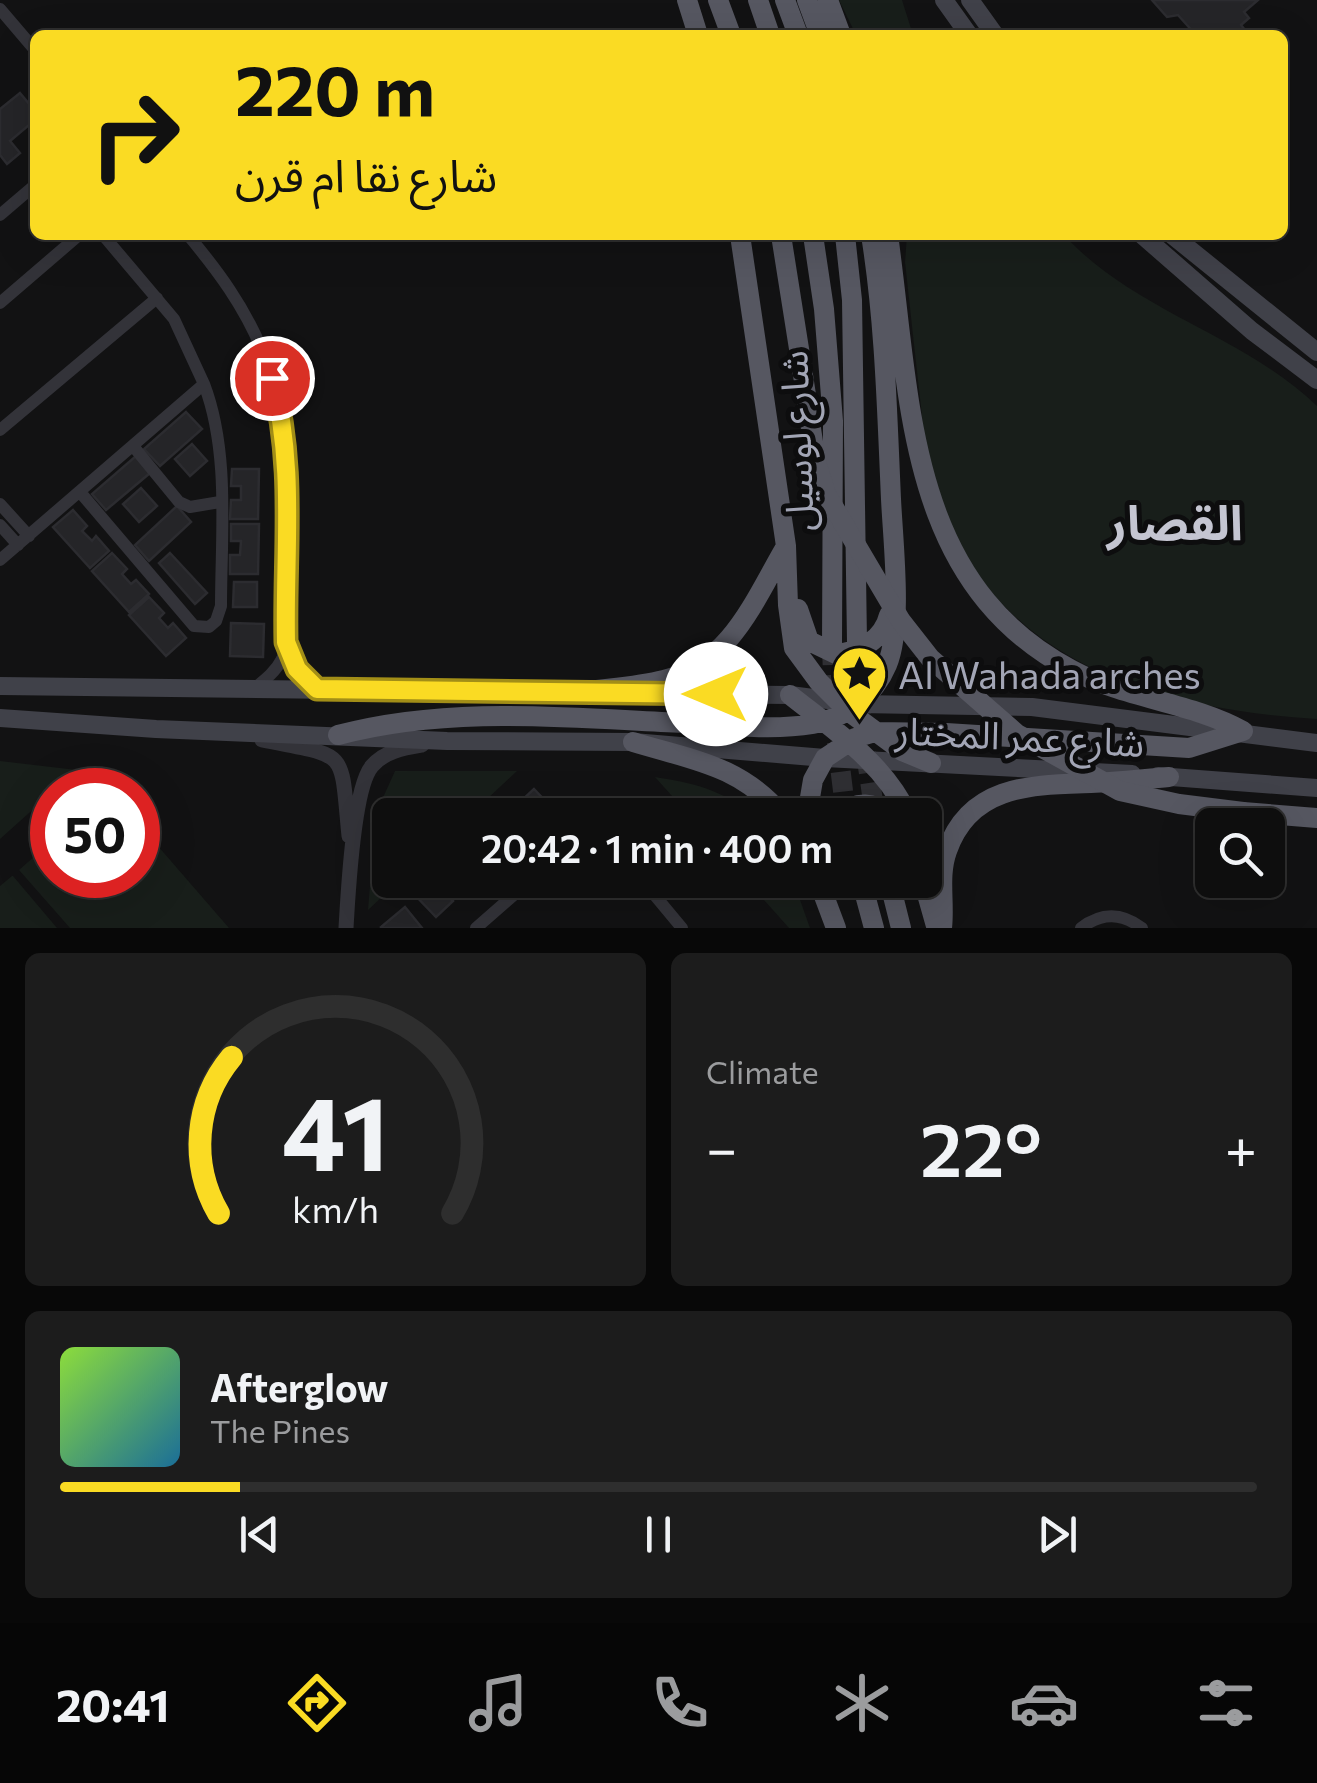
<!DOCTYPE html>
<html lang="en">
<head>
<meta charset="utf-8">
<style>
  body { margin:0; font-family:Commissioner,"Noto Sans Arabic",sans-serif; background:#1c1c1c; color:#f1f3f6; height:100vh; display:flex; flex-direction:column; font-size:38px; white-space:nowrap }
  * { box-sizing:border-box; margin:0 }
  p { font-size:32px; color:#9b9c9e }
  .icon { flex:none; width:55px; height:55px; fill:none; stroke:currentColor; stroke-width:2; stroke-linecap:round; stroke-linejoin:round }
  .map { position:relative; height:928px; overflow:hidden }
  .panel { display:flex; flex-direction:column; gap:25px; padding:25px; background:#080808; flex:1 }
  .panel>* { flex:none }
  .banner { position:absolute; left:30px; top:30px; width:1258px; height:210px; border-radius:15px; box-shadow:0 10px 40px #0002,0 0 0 2px #2e2e2e; background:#fadb23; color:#111; overflow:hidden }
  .buttons { position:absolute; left:1195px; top:808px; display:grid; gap:20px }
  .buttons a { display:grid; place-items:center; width:90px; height:90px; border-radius:15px; background:#0e0e0e; box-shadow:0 10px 40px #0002,0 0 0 2px #2e2e2e; font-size:50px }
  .speed { position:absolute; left:30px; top:768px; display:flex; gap:20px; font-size:50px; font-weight:700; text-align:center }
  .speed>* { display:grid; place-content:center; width:130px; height:130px; border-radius:50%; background:#0e0e0e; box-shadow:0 10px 40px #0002,0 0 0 2px #2e2e2e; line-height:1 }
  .speed .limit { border:15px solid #d22; background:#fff; color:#111 }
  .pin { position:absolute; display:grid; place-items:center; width:85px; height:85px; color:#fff; margin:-42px; border:5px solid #fff; border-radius:50%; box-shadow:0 2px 10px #0007 }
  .me { position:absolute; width:110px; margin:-55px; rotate:270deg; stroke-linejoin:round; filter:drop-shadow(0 0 8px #0008) }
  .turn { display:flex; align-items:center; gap:35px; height:210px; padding:0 40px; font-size:45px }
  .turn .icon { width:130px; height:130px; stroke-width:2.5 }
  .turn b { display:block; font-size:70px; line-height:85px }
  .big { font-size:75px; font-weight:600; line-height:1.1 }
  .panel .tile { flex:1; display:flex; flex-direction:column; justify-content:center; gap:15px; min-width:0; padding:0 35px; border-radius:15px; background:#1c1c1c }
  .panel .dial { align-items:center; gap:0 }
  .dial svg { height:260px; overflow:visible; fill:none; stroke:#2e2e2e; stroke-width:7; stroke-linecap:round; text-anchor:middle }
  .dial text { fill:#f1f3f6; stroke:none }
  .song { display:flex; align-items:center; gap:30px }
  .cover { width:120px; height:120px; border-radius:15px; background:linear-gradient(135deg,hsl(90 70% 55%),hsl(200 70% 35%)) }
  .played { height:10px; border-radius:5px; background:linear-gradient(90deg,#fadb23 15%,#2e2e2e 15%) }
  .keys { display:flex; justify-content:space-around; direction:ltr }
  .heat { display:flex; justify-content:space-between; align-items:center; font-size:55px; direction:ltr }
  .panel .tiles { flex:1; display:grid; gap:25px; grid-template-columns:1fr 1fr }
  .tile:last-child { grid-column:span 2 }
  .trip { position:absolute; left:372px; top:798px; width:570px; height:100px; border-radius:15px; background:#0e0e0e; box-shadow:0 10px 40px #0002,0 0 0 2px #2e2e2e; font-weight:600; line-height:100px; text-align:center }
  .menu { display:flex; height:160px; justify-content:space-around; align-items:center; background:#060606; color:#9b9c9e }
  .menu .icon { width:70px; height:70px }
  .menu .on { color:#fadb23 }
  .menu b { font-size:45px; color:#f1f3f6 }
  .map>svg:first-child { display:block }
</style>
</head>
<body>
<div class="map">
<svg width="1317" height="928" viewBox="0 0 1317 928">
  <rect width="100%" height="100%" fill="#121213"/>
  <path fill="#181e1a" d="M839,0H902L913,35H856Z
    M907,235H1064C1135,312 1242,334 1317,406V719C1141,708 978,656 928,466C923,445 923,420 920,398C915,353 910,308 905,262Z
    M0,761L77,770L0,839Z
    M395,771H517L470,815H390V880H400L368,910L376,813Z
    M655,777C692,783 723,789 750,815H689Z
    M138,823L229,928H70L19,870L52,841V875H138Z
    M12,876H13L57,928H0V886Z
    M746,880H793L810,928H789Z"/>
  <path fill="#252528" stroke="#2c2c30" stroke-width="2.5" d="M1152,0H1258L1244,12L1249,18L1241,25L1249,35H1196L1178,15L1167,17Z
    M20,93L35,111V120L10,141L20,153L7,164L0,155V109Z
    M186,412L202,429L160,466L144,449Z
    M192,444L207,461L190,476L175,459Z
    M136,456L150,473L106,510L92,494Z
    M232,469H259L258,519H230L231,500H241V486H231Z
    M141,488L157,506L139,522L123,504Z
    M177,506L191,522L149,561L135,545Z
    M73,510L87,526L82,531L92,541L96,536L109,551L90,568L53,527Z
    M231,524H259L258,574H230V555H240L241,541H231Z
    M112,553L127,569L122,574L131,584L136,580L149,594L129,612L92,571Z
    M170,553L207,593L195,604L159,563Z
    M234,582H257V607H233Z
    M149,597L164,613L159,618L168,628L173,623L186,638L166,656L129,615Z
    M231,623L264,624L263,657L230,656Z
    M534,789L552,808L544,815H534L521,801Z
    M431,880L453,901L436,917L415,895Z
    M405,907L422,928H382L381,927Z"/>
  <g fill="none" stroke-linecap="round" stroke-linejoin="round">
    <path stroke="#2f2f33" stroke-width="20" stroke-dasharray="20 10" stroke-linecap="butt" d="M857,642L861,714
      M832,645L834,708
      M837,742L846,815
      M866,753L875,815"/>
    <path stroke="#333339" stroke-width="12" d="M0,9L35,50
      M0,215L35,185
      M188,235C218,271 244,306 262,350C293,427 290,509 288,591C287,612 290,640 282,659C276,671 266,679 256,687
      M0,303L79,235
      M0,430L157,298
      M133,446L179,502L190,507L220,502
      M80,492L194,626L209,627L216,621L221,606C221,535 230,452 204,384
      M0,504L29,536
      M0,525L18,545
      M0,560L204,384L174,319L103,235
      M287,646L297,669L317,689
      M642,880L682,928
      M476,928L531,880
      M1081,928C1102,912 1122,913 1142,928"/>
    <path stroke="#333339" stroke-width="15" d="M262,740C350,758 340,746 349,836
      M346,928C348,895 353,788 372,766C385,751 404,748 422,745"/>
    <path stroke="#404149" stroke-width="18" d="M944,0L969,35
      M970,0L995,35
      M1142,235L1252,331L1317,380
      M1172,235L1317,352
      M0,686L594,693
      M625,694L790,695L859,704L1032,707L1317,743
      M0,718L156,729L447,741L633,742L825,758L1132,774
      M1158,776L1317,788"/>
    <path stroke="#565761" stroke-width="20" d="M687,0L698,35
      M718,0L731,35
      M758,0L770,35
      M785,0L798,35
      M807,0L820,35
      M828,0L841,35
      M740,235L786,546L788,605L794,648L819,682L848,711L902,751L931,763
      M781,235L800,355
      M813,235L824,309L833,421L832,645
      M845,235L852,300L857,642
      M888,235C911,397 905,582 1072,670C1126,699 1190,702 1243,731
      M798,609L809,641L836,654C860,652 883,640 889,615
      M580,692C608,688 637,687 664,680C730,664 754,601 785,548
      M790,695C834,730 884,763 908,815
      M338,735C451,705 568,718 684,723C726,725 771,731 813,724C846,718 874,696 887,665C903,627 893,542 891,499C887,411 885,322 871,235
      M633,742C692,760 740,765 782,815
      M1243,812L1317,818
      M807,815L813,780L825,758L855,738L875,732L946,733L1189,748L1243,731
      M838,815C857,800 873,802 893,815
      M818,880L836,928
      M861,880L874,928
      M889,880L901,928
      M923,880L936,926
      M942,928C945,902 938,876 947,851C970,784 1033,785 1091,783C1117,782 1143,779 1169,777"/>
    <path stroke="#565761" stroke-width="20" d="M800,355L816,462L826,494L901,621L930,658L1017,734L1120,791L1179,804L1243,812"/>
  </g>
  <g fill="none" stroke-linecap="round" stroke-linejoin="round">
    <defs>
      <path id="route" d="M272,378C296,466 284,552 286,642L297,669L317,689L716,694"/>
    </defs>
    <use href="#route" stroke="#a28e17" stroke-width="25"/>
    <use href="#route" stroke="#fadb23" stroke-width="18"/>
  </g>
  <defs>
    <symbol id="sight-pin" viewBox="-11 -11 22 30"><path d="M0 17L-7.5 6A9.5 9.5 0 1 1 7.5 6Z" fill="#fadb23" stroke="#0d0d0e"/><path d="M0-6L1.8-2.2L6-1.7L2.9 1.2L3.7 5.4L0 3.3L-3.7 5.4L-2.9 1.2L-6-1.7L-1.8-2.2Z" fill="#111"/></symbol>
  </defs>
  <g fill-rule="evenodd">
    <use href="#sight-pin" x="828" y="642" width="63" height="86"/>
  </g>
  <g text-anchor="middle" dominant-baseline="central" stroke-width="10" stroke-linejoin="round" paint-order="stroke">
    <g font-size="38" fill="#a2a5b5" stroke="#0d0d0e">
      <text transform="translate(795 441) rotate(-92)">شارع لوسيل</text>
      <text transform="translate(1020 735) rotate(3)">شارع عمر المختار</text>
    </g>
    <g font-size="38" fill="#a2a5b5" stroke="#0d0d0e" text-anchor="start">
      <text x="898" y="673">Al Wahada arches</text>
    </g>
    <g font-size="48" font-weight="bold" fill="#c4c5d1" stroke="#0d0d0e">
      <text x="1175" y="520">القصار</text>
    </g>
  </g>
</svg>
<div class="buttons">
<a><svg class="icon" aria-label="search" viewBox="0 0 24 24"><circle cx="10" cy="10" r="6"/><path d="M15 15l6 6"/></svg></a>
</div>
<div class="speed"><div class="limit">50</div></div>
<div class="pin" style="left:272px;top:378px;background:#d93025"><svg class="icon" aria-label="arrive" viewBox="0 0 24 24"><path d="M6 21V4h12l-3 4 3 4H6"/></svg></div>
<svg class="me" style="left:716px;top:694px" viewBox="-20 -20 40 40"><circle r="19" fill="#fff"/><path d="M0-13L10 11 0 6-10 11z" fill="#fadb23"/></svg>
<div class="trip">20:42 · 1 min · 400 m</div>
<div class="banner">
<div class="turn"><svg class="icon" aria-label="right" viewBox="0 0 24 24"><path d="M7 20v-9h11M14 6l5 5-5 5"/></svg><div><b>220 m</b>شارع نقا ام قرن</div></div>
</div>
</div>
<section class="panel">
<div class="tiles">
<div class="tile dial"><svg viewBox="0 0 100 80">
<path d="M14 69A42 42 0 1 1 86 69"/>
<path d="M14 69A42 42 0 0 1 18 21" stroke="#fadb23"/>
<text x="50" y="56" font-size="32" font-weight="700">41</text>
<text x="50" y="72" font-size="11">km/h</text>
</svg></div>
<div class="tile"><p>Climate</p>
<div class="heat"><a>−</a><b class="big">22°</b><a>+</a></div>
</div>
<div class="tile">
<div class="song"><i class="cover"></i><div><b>Afterglow</b><p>The Pines</p></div></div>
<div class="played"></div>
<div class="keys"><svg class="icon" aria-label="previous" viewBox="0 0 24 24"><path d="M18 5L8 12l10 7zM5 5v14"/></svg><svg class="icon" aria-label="pause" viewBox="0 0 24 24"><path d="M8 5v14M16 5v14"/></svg><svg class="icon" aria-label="next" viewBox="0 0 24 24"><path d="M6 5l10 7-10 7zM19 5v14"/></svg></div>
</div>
</div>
</section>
<nav class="menu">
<b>20:41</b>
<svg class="icon on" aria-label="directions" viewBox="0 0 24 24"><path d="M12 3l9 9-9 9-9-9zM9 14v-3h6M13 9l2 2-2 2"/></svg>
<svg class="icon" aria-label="music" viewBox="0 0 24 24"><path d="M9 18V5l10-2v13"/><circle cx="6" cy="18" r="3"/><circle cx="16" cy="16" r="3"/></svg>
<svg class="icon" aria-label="phone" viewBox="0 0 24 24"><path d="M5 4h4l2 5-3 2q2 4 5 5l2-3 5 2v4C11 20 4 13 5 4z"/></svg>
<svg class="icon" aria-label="climate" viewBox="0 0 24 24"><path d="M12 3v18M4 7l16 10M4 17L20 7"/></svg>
<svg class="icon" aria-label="car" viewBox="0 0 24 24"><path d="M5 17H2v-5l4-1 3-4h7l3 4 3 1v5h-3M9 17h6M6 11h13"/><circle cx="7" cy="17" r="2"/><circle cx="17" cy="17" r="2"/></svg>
<svg class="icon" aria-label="filters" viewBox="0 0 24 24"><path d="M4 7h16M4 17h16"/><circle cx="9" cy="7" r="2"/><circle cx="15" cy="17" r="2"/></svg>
</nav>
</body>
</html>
